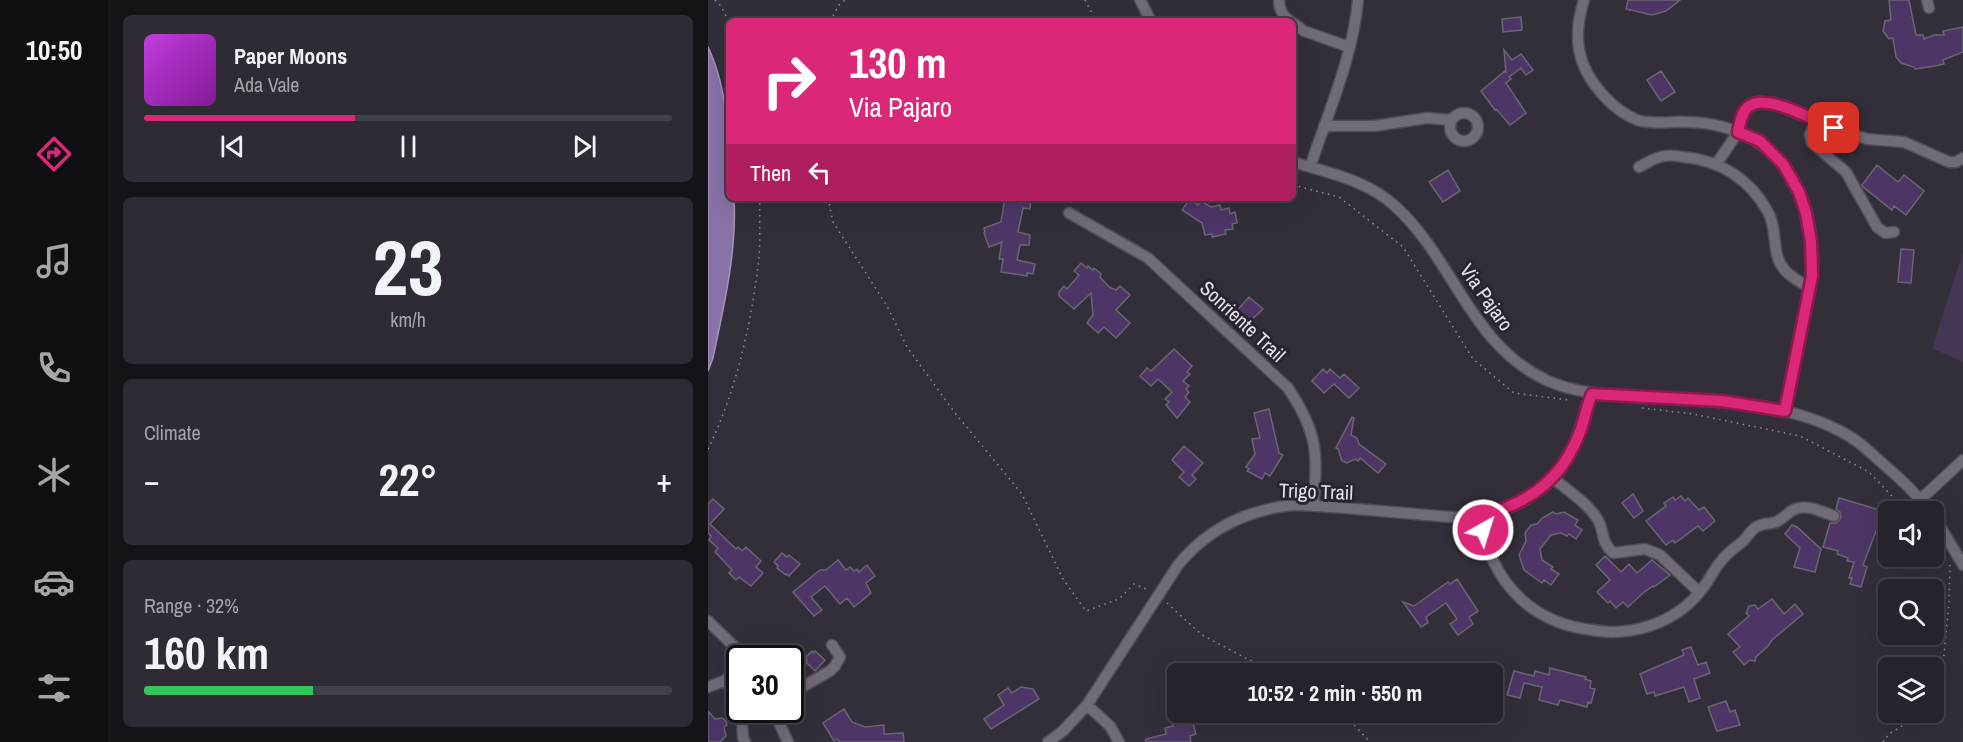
<!DOCTYPE html>
<html lang="en">
<head>
<meta charset="utf-8">
<style>
  body { margin:0; font-family:"Archivo Narrow",sans-serif; background:#2e2b34; color:#f1f3f6; height:100vh; display:flex; flex-direction:column; font-size:22px; white-space:nowrap }
  * { box-sizing:border-box; margin:0 }
  p { font-size:20px; color:#a4a4a9 }
  .icon { flex:none; width:33px; height:33px; fill:none; stroke:currentColor; stroke-width:2; stroke-linecap:round; stroke-linejoin:round }
  .map { position:relative; flex:1; overflow:hidden }
  .details { display:flex; flex-direction:column; gap:15px; padding:15px; background:#151318; width:600px }
  .details>* { flex:none }
  .guide { position:absolute; left:18px; top:18px; width:570px; height:183px; border-radius:9px; box-shadow:0 6px 24px #0002,0 0 0 2px #424048; background:#db2777; color:#fff; overflow:hidden }
  .buttons { position:absolute; left:1170px; top:501px; display:grid; gap:12px }
  .buttons a { display:grid; place-items:center; width:66px; height:66px; border-radius:9px; background:#26232c; box-shadow:0 6px 24px #0002,0 0 0 2px #424048; font-size:30px }
  .speed { position:absolute; left:18px; top:645px; display:flex; gap:12px; font-size:30px; font-weight:700; text-align:center }
  .speed>* { display:grid; place-content:center; width:78px; height:78px; border-radius:50%; background:#26232c; box-shadow:0 6px 24px #0002,0 0 0 2px #424048; line-height:1 }
  .speed .limit { border:3px solid #111; border-radius:9px; background:#fff; color:#111 }
  .pin { position:absolute; display:grid; place-items:center; width:51px; height:51px; color:#fff; margin:-26px; border-radius:12px; box-shadow:0 3px 9px #0006 }
  .me { position:absolute; width:66px; margin:-33px; rotate:39deg; stroke-linejoin:round; filter:drop-shadow(0 0 4px #0008) }
  .turn { display:flex; align-items:center; gap:21px; height:126px; padding:0 24px; font-size:27px }
  .turn .icon { width:78px; height:78px; stroke-width:2.5 }
  .turn b { display:block; font-size:42px; line-height:51px }
  .then { display:flex; align-items:center; height:57px; padding:0 24px; background:#0003; gap:12px; font-size:22px }
  .big { font-size:45px; font-weight:700; line-height:1.1 }
  .details .tile { flex:1; display:flex; flex-direction:column; justify-content:center; gap:9px; min-width:0; padding:0 21px; border-radius:9px; background:#2e2b34 }
  .details .dial { align-items:center; gap:0 }
  .dial b { font-size:78px; line-height:1 }
  .song { display:flex; align-items:center; gap:18px }
  .cover { width:72px; height:72px; border-radius:9px; background:linear-gradient(135deg,hsl(290 70% 55%),hsl(290 70% 35%)) }
  .played { height:6px; border-radius:3px; background:linear-gradient(90deg,#db2777 40%,#424048 40%) }
  .keys { display:flex; justify-content:space-around; direction:ltr }
  .heat { display:flex; justify-content:space-between; align-items:center; font-size:33px; direction:ltr }
  .charge { height:9px; border-radius:4px; background:linear-gradient(90deg,#34c759 32%,#424048 0) }
  .trip { position:absolute; left:459px; top:663px; width:336px; height:60px; border-radius:9px; background:#26232c; box-shadow:0 6px 24px #0002,0 0 0 2px #424048; font-weight:700; line-height:60px; text-align:center }
  main { display:flex; flex:1; min-height:0 }
  .menu { display:flex; flex-direction:column; width:108px; justify-content:space-around; align-items:center; background:#0f0e12; color:#a4a4a9 }
  .menu .icon { width:42px; height:42px }
  .menu .current { color:#db2777 }
  .menu b { font-size:27px; color:#f1f3f6 }
  .map>svg:first-child { display:block }
</style>
</head>
<body>
<main>
<nav class="menu">
<b>10:50</b>
<svg class="icon current" aria-label="directions" viewBox="0 0 24 24"><path d="M12 3l9 9-9 9-9-9zM9 14v-3h6M13 9l2 2-2 2"/></svg>
<svg class="icon" aria-label="music" viewBox="0 0 24 24"><path d="M9 18V5l10-2v13"/><circle cx="6" cy="18" r="3"/><circle cx="16" cy="16" r="3"/></svg>
<svg class="icon" aria-label="phone" viewBox="0 0 24 24"><path d="M5 4h4l2 5-3 2q2 4 5 5l2-3 5 2v4C11 20 4 13 5 4z"/></svg>
<svg class="icon" aria-label="climate" viewBox="0 0 24 24"><path d="M12 3v18M4 7l16 10M4 17L20 7"/></svg>
<svg class="icon" aria-label="car" viewBox="0 0 24 24"><path d="M5 17H2v-5l4-1 3-4h7l3 4 3 1v5h-3M9 17h6M6 11h13"/><circle cx="7" cy="17" r="2"/><circle cx="17" cy="17" r="2"/></svg>
<svg class="icon" aria-label="filters" viewBox="0 0 24 24"><path d="M4 7h16M4 17h16"/><circle cx="9" cy="7" r="2"/><circle cx="15" cy="17" r="2"/></svg>
</nav>
<section class="details">
<div class="tile">
<div class="song"><i class="cover"></i><div><b>Paper Moons</b><p>Ada Vale</p></div></div>
<div class="played"></div>
<div class="keys"><svg class="icon" aria-label="previous" viewBox="0 0 24 24"><path d="M18 5L8 12l10 7zM5 5v14"/></svg><svg class="icon" aria-label="pause" viewBox="0 0 24 24"><path d="M8 5v14M16 5v14"/></svg><svg class="icon" aria-label="next" viewBox="0 0 24 24"><path d="M6 5l10 7-10 7zM19 5v14"/></svg></div>
</div>
<div class="tile dial"><b>23</b><p>km/h</p></div>
<div class="tile"><p>Climate</p>
<div class="heat"><a>−</a><b class="big">22°</b><a>+</a></div>
</div>
<div class="tile"><p>Range · 32%</p><b class="big">160 km</b><div class="charge"></div></div>
</section>
<div class="map">
<svg width="1255" height="742" viewBox="0 0 1255 742">
  <rect width="100%" height="100%" fill="#332f3a"/>
  <path fill="#443754" d="M1255,252V362L1224,348Z"/>
  <path fill="#8972a6" stroke="#a594ba" stroke-width="1.5" d="M0,47C22,93 21,148 21,198H26C29,252 16,305 5,358L0,371Z"/>
  <path fill="#4d3666" stroke="#6a6572" stroke-width="1.5" d="M920,0H972L958,11L944,15L918,9Z
    M1181,0H1201L1208,35H1215L1216,39L1226,35H1236L1235,31L1255,27V52L1235,60L1236,64L1227,66L1207,69L1206,67L1193,63L1188,57L1185,38L1181,39L1175,31L1177,21L1183,20Z
    M813,17L814,30L795,32L794,19Z
    M796,50L804,60L813,54L825,70L818,75L813,68L801,77L803,79L798,83L818,113L802,125L788,109L787,110L773,91L797,71L798,73Z
    M953,71L967,92L953,101L939,80Z
    M1169,165L1190,182L1196,175L1216,191L1198,215L1186,206L1184,210L1155,187L1154,185Z
    M740,170L752,191L735,202L721,182Z
    M297,198H323L322,209L315,208L310,232L322,235L321,245H312L309,260L327,264L325,274L319,273V276L293,272L295,259H291L294,242L281,247L276,233L277,232L276,228L293,222Z
    M482,199L490,205L493,201L503,207L512,205L513,210L521,208L522,214L527,212L529,223L524,224L525,229L517,230L518,234L504,237V234L497,235L494,223L474,210Z
    M1193,249L1206,250L1203,283L1190,282Z
    M373,263L379,268L380,266L385,270L386,268L393,274L392,277L401,287L408,290L412,286L422,295L408,310L422,323L408,338L396,327L390,333L379,323L385,315L383,293L366,309L351,296V292L356,286L359,289L371,275L366,271Z
    M541,297L555,309L538,325L526,314Z
    M466,349L484,366L479,372L482,374L475,381L481,386L478,389L481,392L477,397L482,402L469,418L458,405L461,402L457,399L464,392L450,379L443,386L432,376L439,368L443,371Z
    M615,369L619,373L622,369L632,378L636,374L651,388L641,398L626,384L616,393L604,381Z
    M561,409L571,453L575,455L562,476L557,473L554,479L539,471L541,469L538,467L547,454L544,439L552,438L546,413Z
    M644,417L646,418L643,435L649,438L651,444L678,464L670,473L652,458L650,461L647,459L639,463L634,461L630,449L628,448Z
    M476,446L495,463L484,475L488,479L481,486L471,477L476,472L464,460Z
    M925,494L935,511L926,518L914,503Z
    M973,496L977,501L980,498L991,510L996,507L1007,521L995,531L990,526L974,538L967,543L965,540L958,545L938,521L958,506L956,503L965,497L967,500Z
    M1131,498L1172,510L1170,526L1155,565L1159,567L1153,587L1142,584L1144,578H1141L1146,562L1139,561L1140,558L1129,554L1130,551L1115,547L1122,523H1128L1133,518L1132,512L1128,509Z
    M5,499L16,509L2,524L28,549L30,547L34,551L38,547L53,561L48,567L55,573L43,586L31,577L28,580L21,573L24,570L7,552L10,548L1,540L3,536L0,533V504Z
    M845,512L848,514L856,512L870,520L867,525L874,530L868,539L861,534L859,536L853,533L843,535L832,549L834,560L845,567L843,569L851,574L843,585L836,580L834,583L816,570L811,555L818,541L817,533L823,525L829,524L834,518Z
    M1084,525L1089,527L1113,549L1107,572L1086,567L1092,548L1077,534Z
    M74,553L79,557L81,555L92,564L81,576L79,574L78,575L69,568L70,566L66,562Z
    M897,556L913,572L921,564L929,573L944,560L962,575L946,587L945,586L935,593L920,607L915,602L908,608L902,601L900,603L889,592L902,580L888,565Z
    M130,560L138,570L142,567L146,571L149,569L151,572L159,565L167,576L158,583L163,593L146,607L139,598L132,604L117,586L103,597L114,610L106,616L85,592L112,570H118Z
    M749,579L770,611L761,617L765,624L750,635L742,624L749,619L738,603L718,617L720,623L713,627L695,602L706,606L740,582L742,584Z
    M1064,599L1076,614L1087,604L1095,614L1064,640L1060,646L1048,657L1047,661L1042,660L1036,665L1025,652L1032,647L1020,634L1041,616L1038,613L1041,606L1047,605L1050,609Z
    M983,647L990,665L998,662L1002,673L986,679L992,698L981,702L976,687L947,696L946,692L939,694L932,674L976,655L974,650Z
    M104,651L105,653L107,651L117,660L107,671L97,661L99,660L97,658Z
    M842,668L878,677L877,679L883,681L882,688L887,689L883,703L880,702L879,707L852,700L850,705L831,700L834,687L816,683L812,698L799,695L806,671L826,676L827,671L841,675Z
    M313,687L325,689L331,699L283,729L276,719L296,705L290,695L300,688L304,693Z
    M1018,701L1022,712L1027,710L1032,725L1009,731L1000,707Z
    M136,709L144,722L157,727L176,725V734L195,733L196,742H132L129,739L126,741L115,723Z
    M0,711L7,719L14,718L18,721L19,725L16,727L18,736L12,742H0Z
    M475,712L477,721L484,720L488,734L482,736L483,742H438V739L458,734L457,728L465,726L463,715Z"/>
  <g fill="none" stroke-linecap="round" stroke-linejoin="round">
    <defs>
      <path id="minor" d="M432,0L443,21
        M571,0C571,8 575,16 582,21
        M876,0C864,38 869,67 896,96C905,106 917,115 929,120C945,125 963,121 979,122C1029,123 1071,146 1091,192C1102,217 1107,251 1104,277C1102,292 1098,307 1095,322C1089,351 1083,381 1077,411
        M1219,0L1221,8
        M585,23L596,31L641,47
        M742 127a14 14 0 1 1 28 0a14 14 0 1 1-28 0Z
        M1107,121L1102,135L1104,143L1138,172L1169,227L1177,233L1186,232
        M616,126H666L719,118L744,120
        M585,162C621,173 659,180 688,207C746,260 762,344 838,380C873,396 911,395 949,398C1013,401 1092,403 1147,440C1156,446 1165,455 1174,463C1192,478 1208,493 1222,512
        M1009,163L1030,132L1035,113L1041,106L1051,102L1065,103L1076,106L1107,121L1146,135L1159,139L1196,142L1241,162H1248L1255,158
        M602,167C620,113 645,57 650,0
        M931,167C939,163 949,156 957,156C962,155 969,156 975,157C1012,160 1042,179 1060,212C1070,229 1063,254 1076,269C1082,277 1093,282 1102,288
        M361,213L440,258L580,388C609,431 611,455 605,506
        M845,478C860,491 880,503 890,520C897,533 892,540 905,553L937,549L952,555L991,592
        M1213,499L1255,460
        M776,515C774,547 791,579 814,600C833,617 858,627 884,630C922,637 965,624 991,593C1000,583 1005,570 1014,560C1019,553 1028,547 1034,542C1040,537 1043,529 1050,526C1056,523 1062,524 1068,522C1075,519 1080,512 1087,509C1099,504 1115,512 1126,516
        M1226,516L1255,565
        M0,621L38,658
        M17,680L32,705
        M0,687L32,675
        M82,694L122,671L127,666L132,657L124,645
        M379,705L402,726L411,742
        M33,710L35,737L37,742
        M65,710L80,742
        M340,742L355,731L379,705L470,565C500,528 538,510 585,505C626,506 667,511 708,514C730,516 754,519 776,515C804,511 836,491 853,469C871,445 872,419 884,394"/>
    </defs>
    <use href="#minor" stroke="#504c55" stroke-width="13"/>
    <path stroke="#918d96" stroke-width="1.5" stroke-dasharray="1.5 4.5" stroke-linecap="butt" d="M7,0L13,6L21,22
      M377,0L388,21
      M122,21L131,5L137,0
      M585,185L631,197L695,247L765,359L806,393L861,400
      M120,198L125,222L179,306L199,347L247,413L314,494L355,579L378,611L411,599L426,584L441,590
      M934,408L985,414L1092,436L1161,472L1199,512
      M0,449C27,394 42,329 50,267C53,245 51,221 52,198
      M459,603L494,635L568,674
      M1226,684L1235,665L1241,603L1242,565
      M634,712L662,742
      M1175,742L1181,734L1210,716L1211,712"/>
    <use href="#minor" stroke="#706b77" stroke-width="10"/>
  </g>
  <g fill="none" stroke-linecap="round" stroke-linejoin="round">
    <defs>
      <path id="route" d="M775,530L776,515C824,502 856,477 873,429C877,417 879,405 884,394L1014,401L1077,411L1104,276L1103,242L1098,213L1091,192L1075,164L1052,141L1030,132C1032,124 1033,112 1041,106C1060,93 1106,121 1126,128"/>
    </defs>
    <use href="#route" stroke="#8e194d" stroke-width="15"/>
    <use href="#route" stroke="#db2777" stroke-width="10"/>
  </g>
  <g text-anchor="middle" dominant-baseline="central" stroke-width="6" stroke-linejoin="round" paint-order="stroke">
    <g font-size="20" fill="#e5e2e9" stroke="#29252f">
      <text transform="translate(779 297) rotate(55)">Via Pajaro</text>
      <text transform="translate(535 321) rotate(43)">Sonriente Trail</text>
      <text transform="translate(608 491) rotate(2)">Trigo Trail</text>
    </g>
  </g>
</svg>
<div class="buttons">
<a><svg class="icon" aria-label="sound" viewBox="0 0 24 24"><path d="M4 9h4l5-4v14l-5-4H4zM17 9q2 3 0 6"/></svg></a>
<a><svg class="icon" aria-label="search" viewBox="0 0 24 24"><circle cx="10" cy="10" r="6"/><path d="M15 15l6 6"/></svg></a>
<a><svg class="icon" aria-label="layers" viewBox="0 0 24 24"><path d="M12 4l9 5-9 5-9-5zM3 14l9 5 9-5"/></svg></a>
</div>
<div class="speed"><div class="limit">30</div></div>
<div class="pin" style="left:1126px;top:128px;background:#d93025"><svg class="icon" aria-label="arrive" viewBox="0 0 24 24"><path d="M6 21V4h12l-3 4 3 4H6"/></svg></div>
<svg class="me" style="left:775px;top:530px" viewBox="-20 -20 40 40"><circle r="17" fill="#db2777" stroke="#fff" stroke-width="3"/><path d="M0-11L8 9 0 5-8 9z" fill="#fff"/></svg>
<div class="trip">10:52 · 2 min · 550 m</div>
<div class="guide">
<div class="turn"><svg class="icon" aria-label="right" viewBox="0 0 24 24"><path d="M7 20v-9h11M14 6l5 5-5 5"/></svg><div><b>130 m</b>Via Pajaro</div></div>
<div class="then">Then<svg class="icon" aria-label="left" viewBox="0 0 24 24"><path d="M17 20v-9H6M10 6l-5 5 5 5"/></svg></div>
</div>
</div>
</main>
</body>
</html>
